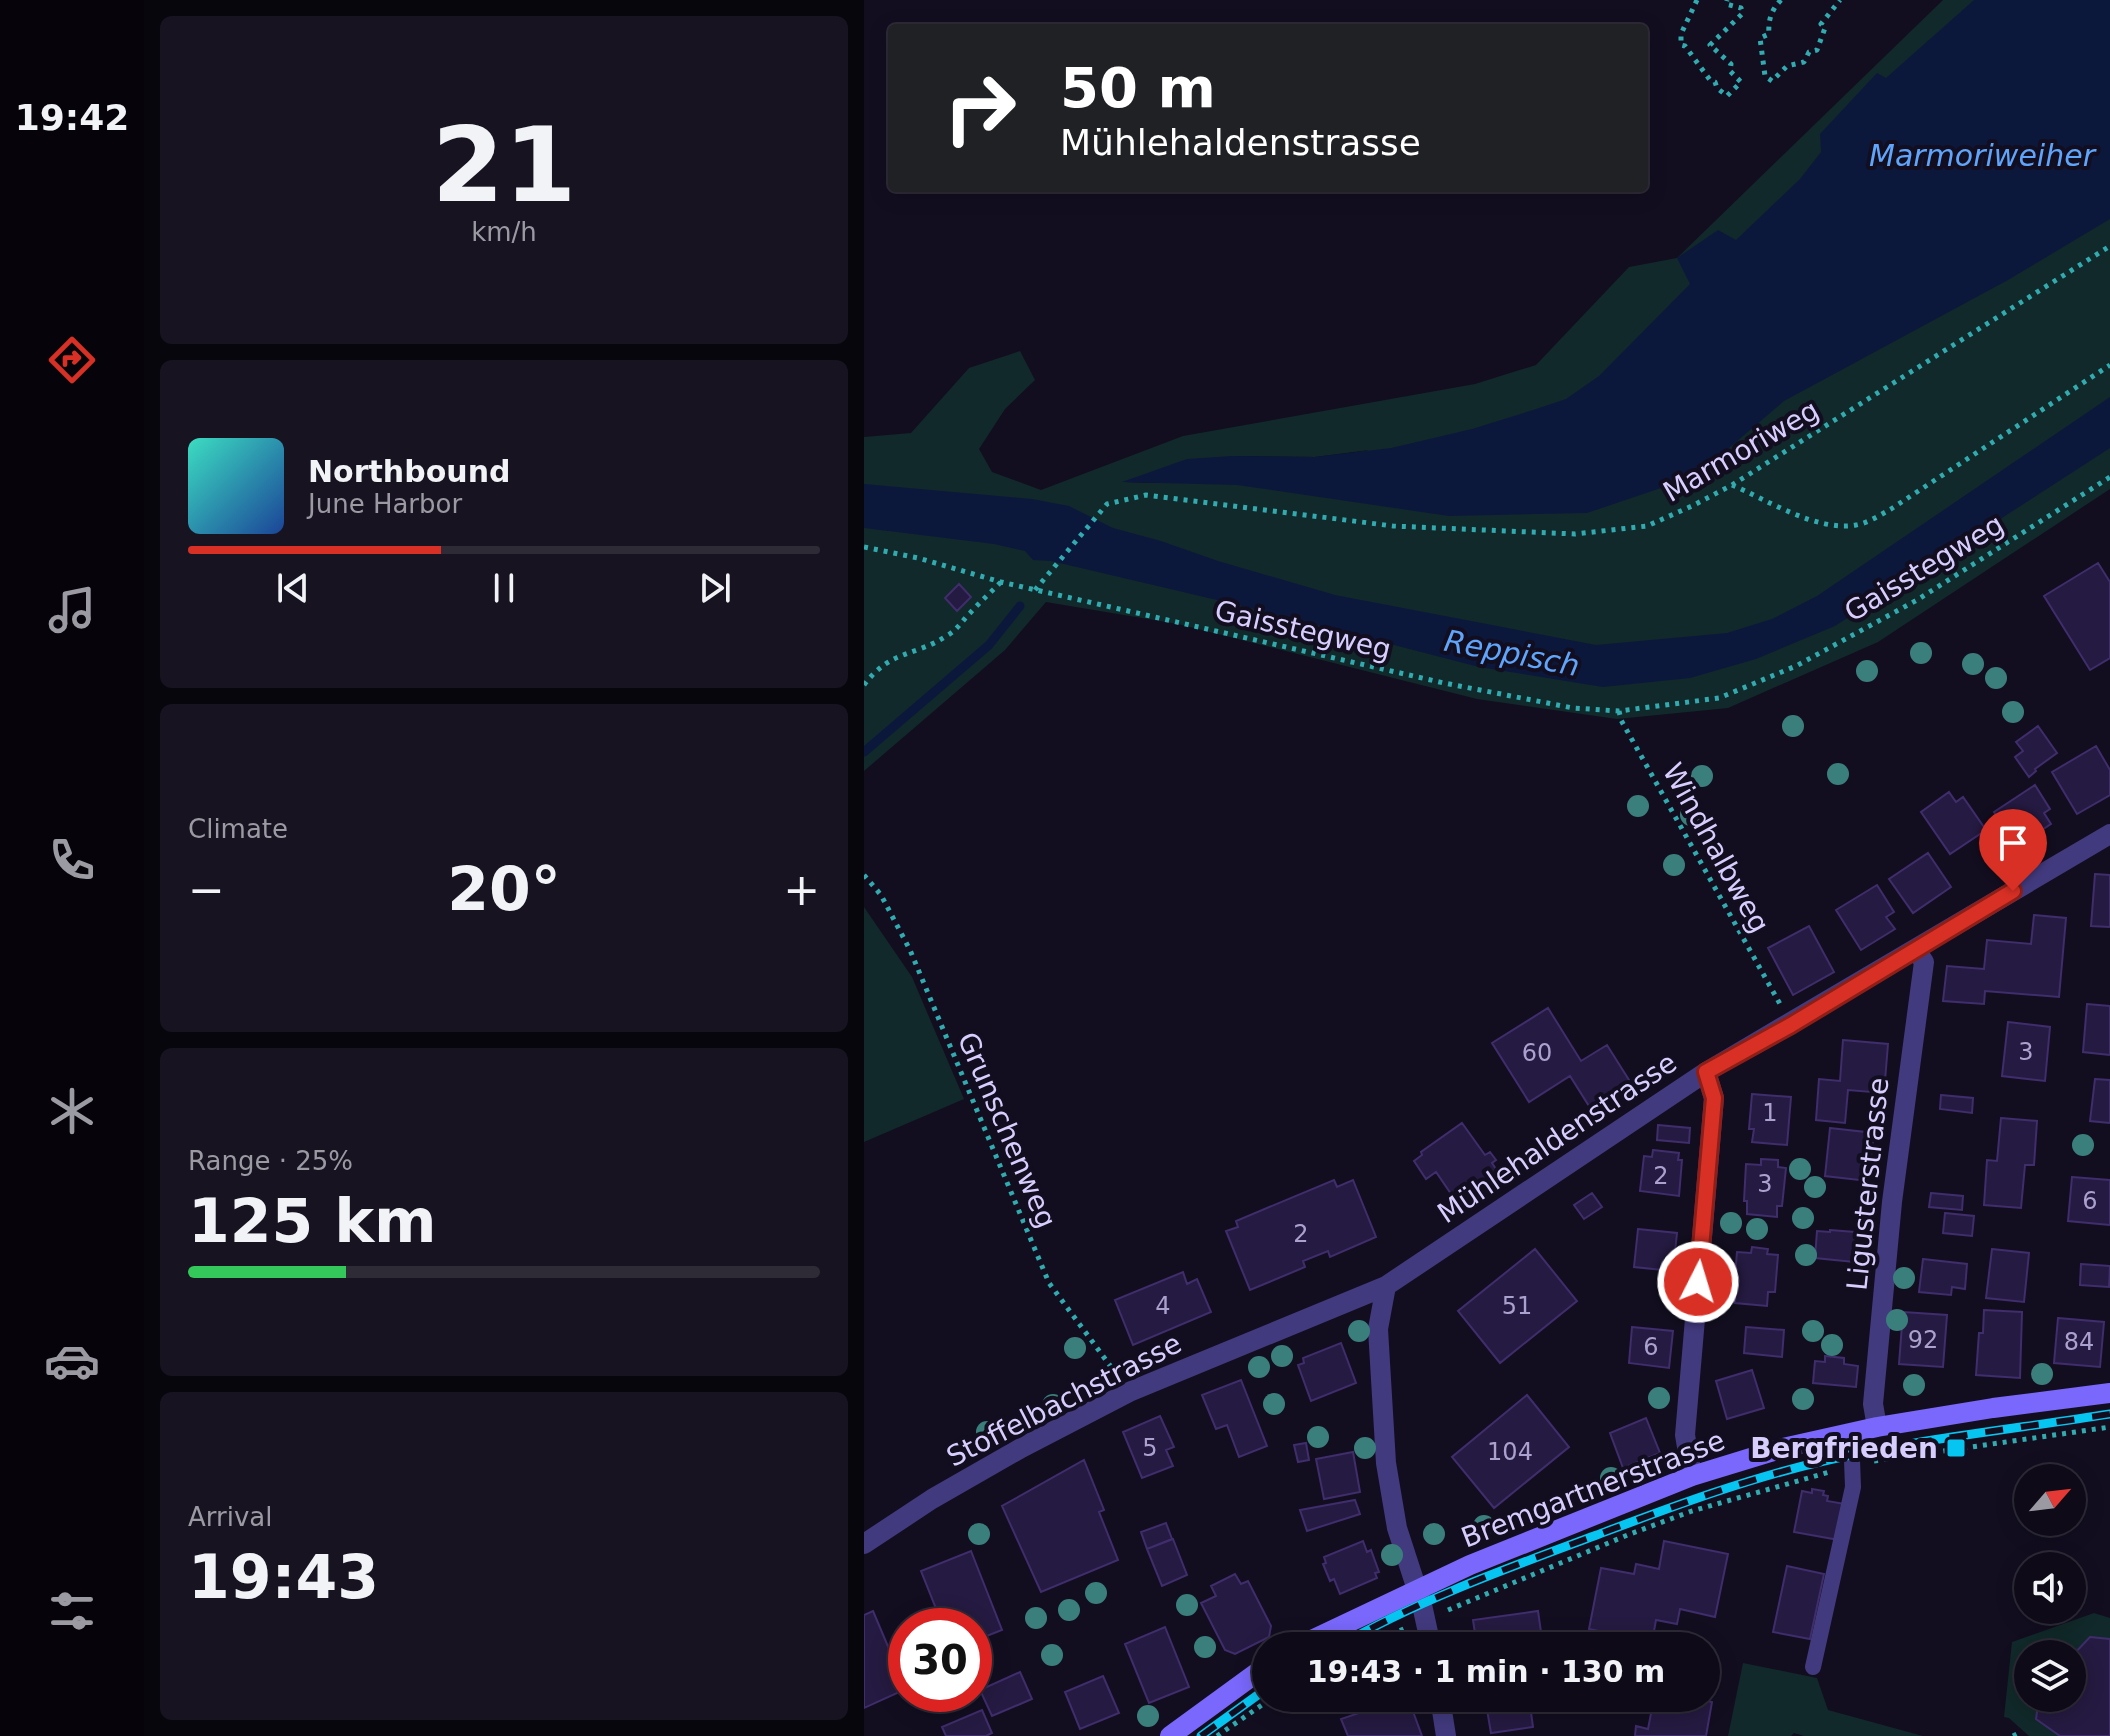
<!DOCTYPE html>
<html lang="en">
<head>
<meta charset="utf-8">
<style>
  body { margin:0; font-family:"DejaVu Sans",sans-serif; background:#171321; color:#f1f3f6; height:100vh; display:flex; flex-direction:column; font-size:30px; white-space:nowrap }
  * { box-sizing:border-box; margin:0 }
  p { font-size:26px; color:#9b9aa2 }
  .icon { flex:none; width:44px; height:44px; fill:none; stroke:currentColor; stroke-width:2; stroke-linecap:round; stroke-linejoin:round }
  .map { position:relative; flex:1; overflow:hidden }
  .drawer { display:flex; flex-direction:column; gap:16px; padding:16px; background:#08060d; width:720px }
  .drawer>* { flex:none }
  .guide { position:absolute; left:24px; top:24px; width:760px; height:168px; border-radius:8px; box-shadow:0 4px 20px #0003,0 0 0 2px #2e2b37; background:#202124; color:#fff; overflow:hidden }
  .needle { width:52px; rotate:62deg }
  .controls { position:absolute; left:1150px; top:1464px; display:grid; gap:16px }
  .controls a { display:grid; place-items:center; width:72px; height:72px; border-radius:50%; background:#0e0a18; box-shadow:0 4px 20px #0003,0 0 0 2px #2e2b37; font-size:40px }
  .speed { position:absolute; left:24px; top:1608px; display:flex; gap:16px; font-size:40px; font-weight:700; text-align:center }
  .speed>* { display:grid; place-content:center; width:104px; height:104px; border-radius:50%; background:#0e0a18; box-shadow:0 4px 20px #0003,0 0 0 2px #2e2b37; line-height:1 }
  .speed .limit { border:12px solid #d22; background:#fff; color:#111 }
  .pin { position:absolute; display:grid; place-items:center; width:68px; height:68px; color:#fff; margin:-82px -34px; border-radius:50% 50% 50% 0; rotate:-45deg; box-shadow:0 0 8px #0007 }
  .pin .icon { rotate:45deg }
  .me { position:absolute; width:88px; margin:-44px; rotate:5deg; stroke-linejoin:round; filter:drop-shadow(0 0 6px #0008) }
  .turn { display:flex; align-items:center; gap:28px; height:168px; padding:0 40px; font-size:36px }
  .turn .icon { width:104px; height:104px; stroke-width:2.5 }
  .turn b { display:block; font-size:56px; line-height:68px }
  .big { font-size:60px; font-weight:700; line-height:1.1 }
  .drawer .card { flex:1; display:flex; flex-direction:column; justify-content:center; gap:12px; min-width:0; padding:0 28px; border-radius:12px; background:#171321 }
  .drawer .dial { align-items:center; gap:0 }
  .dial b { font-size:104px; line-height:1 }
  .song { display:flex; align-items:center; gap:24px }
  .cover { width:96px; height:96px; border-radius:12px; background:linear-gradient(135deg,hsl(170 70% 55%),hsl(220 70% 35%)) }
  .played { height:8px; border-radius:4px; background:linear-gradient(90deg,#d93025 40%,#2e2b37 40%) }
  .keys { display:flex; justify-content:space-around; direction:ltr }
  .heat { display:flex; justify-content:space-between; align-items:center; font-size:44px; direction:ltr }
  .charge { height:12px; border-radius:6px; background:linear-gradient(90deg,#34c759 25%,#2e2b37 0) }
  .trip { position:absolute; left:388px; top:1632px; width:468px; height:80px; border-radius:40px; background:#0e0a18; box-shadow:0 4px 20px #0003,0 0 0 2px #2e2b37; font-weight:700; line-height:80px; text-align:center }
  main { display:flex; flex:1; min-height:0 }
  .dock { display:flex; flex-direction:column; width:144px; justify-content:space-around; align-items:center; background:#06040a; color:#9b9aa2 }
  .dock .icon { width:56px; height:56px }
  .dock .selected { color:#d93025 }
  .dock b { font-size:36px; color:#f1f3f6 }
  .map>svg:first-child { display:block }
</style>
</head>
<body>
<main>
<nav class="dock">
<b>19:42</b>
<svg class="icon selected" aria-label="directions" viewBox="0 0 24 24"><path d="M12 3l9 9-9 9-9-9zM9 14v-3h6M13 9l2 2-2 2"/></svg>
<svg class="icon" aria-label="music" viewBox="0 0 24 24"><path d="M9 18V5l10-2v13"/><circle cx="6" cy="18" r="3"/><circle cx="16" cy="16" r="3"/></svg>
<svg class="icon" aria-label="phone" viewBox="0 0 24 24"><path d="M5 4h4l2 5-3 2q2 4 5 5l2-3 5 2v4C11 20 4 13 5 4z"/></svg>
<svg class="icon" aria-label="climate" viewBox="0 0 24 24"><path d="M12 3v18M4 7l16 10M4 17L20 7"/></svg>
<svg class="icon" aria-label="car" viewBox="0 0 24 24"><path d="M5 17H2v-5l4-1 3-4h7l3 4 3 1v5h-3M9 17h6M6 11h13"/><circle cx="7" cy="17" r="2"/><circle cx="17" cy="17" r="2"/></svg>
<svg class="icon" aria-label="filters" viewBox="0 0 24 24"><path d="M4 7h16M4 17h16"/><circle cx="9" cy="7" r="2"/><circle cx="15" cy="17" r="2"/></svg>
</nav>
<section class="drawer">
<div class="card dial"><b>21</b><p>km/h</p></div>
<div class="card">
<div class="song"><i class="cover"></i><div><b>Northbound</b><p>June Harbor</p></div></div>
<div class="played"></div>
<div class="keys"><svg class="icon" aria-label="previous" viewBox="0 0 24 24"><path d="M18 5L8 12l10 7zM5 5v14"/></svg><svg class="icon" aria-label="pause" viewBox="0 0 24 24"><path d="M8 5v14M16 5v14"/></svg><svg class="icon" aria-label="next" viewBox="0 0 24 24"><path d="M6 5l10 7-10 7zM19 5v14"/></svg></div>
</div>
<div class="card"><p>Climate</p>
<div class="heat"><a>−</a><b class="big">20°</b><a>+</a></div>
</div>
<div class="card"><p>Range · 25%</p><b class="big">125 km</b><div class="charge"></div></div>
<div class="card"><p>Arrival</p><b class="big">19:43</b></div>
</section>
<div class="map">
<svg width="1246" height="1736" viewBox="0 0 1246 1736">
  <rect width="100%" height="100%" fill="#120e20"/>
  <path fill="#11292a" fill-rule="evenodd" d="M1079,0H1246V489L1014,642L864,708L753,719L613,699L314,624L182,602L141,650L0,771V437L47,433L105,368L156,351L171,380L141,409L115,449L128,472L177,490L319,436L611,384L672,365L765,267L813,258ZM505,450L375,475L291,483L261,482L368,456L451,457Z
    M0,907L48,977L100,1099L0,1142Z
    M1230,1613L1246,1618V1639L1208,1656V1654H1164V1698H1175L1173,1719L1196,1736H1165L1145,1718L1140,1717L1148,1642Z
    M879,1663L953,1678L964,1710L1059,1736H940L930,1733L927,1736H864Z"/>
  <path fill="#0b183c" d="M1110,0H1246V219L1144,280L920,401L845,465L797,488L723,513L585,516L373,485L258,482L323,459L368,456L451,457L527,448L608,429L669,410L702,399L735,376L826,284L813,258L854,230L872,240L936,179L957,152L956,134L1013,73L1022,78Z
    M1246,397V448L971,626L892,659L826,678L739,687L615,667L387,608L187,561L169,560L161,551L130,544L0,528V484L168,499L205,506L249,528L297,541L354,561L471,595L732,645L863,633L908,619L953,596Z"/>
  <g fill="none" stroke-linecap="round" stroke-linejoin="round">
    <path stroke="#0b183c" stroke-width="9" d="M0,752L125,645L156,606"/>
  </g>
  <path fill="#251a41" stroke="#3f2d6c" stroke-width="2" d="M1234,563L1246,582V658L1226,670L1180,596Z
    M95,584L107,597L93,611L81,598Z
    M1174,726L1193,753L1171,769L1172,771L1165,777L1151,757L1159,751L1152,742Z
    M1232,746L1246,770V795L1213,814L1188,772Z
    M1171,785L1186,809L1180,813L1187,824L1153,846L1130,812Z
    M1085,792L1092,802L1099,797L1122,830L1086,854L1057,812Z
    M1064,853L1087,887L1049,913L1025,879Z
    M1231,874L1246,875V927L1227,926Z
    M1013,885L1030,912L1022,917L1031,929L997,950L972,910Z
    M1170,915L1202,918L1195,997L1121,991L1120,1004L1079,1001L1083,966L1120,969L1123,940L1167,944Z
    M945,926L970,972L929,995L904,948Z
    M1223,1004L1246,1006V1055L1219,1052Z
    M684,1008L717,1061L743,1045L765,1080L725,1106L706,1076L665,1102L628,1043Z
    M1144,1022L1186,1027L1181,1081L1138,1076Z
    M979,1040L1024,1044L1020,1093L984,1090L981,1123L952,1120L955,1079L976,1081Z
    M1231,1079L1246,1080V1123L1226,1121Z
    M888,1094L927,1097L923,1145L888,1142L890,1129H885Z
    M1077,1095L1109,1098L1108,1113L1076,1109Z
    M1137,1118L1173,1121L1170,1165H1161L1157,1208L1120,1205L1123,1160L1133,1161Z
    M598,1123L621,1155L626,1152L632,1160L628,1163L638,1178L596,1207L572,1172L562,1179L550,1161L558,1155L557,1152Z
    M794,1125L826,1128L825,1143L793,1140Z
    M966,1128L1010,1133L1004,1181L961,1176Z
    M789,1150L815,1153L814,1160H818L815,1196L776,1191L780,1156L788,1157Z
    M897,1159L914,1160V1167L922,1168L918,1206H913V1217L883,1214V1201H880L882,1164L897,1165Z
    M1208,1177L1246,1180V1225L1204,1221Z
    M470,1180L473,1187L489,1180L512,1237L466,1257L464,1251L439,1261L441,1267L386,1290L362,1231L374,1227L372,1221Z
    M728,1193L738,1207L720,1219L710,1205Z
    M1067,1193L1099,1196L1098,1210L1065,1207Z
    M1081,1213L1110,1216L1108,1236L1079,1233Z
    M774,1229L813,1233L809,1271L770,1267Z
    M966,1230L1003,1233L1000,1263L951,1258L953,1231L966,1232Z
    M888,1247L904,1249L903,1254L914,1255L911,1292H904L903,1306L871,1303L872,1288H870L873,1252L887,1253Z
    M671,1249L713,1301L636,1363L594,1311Z
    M1128,1249L1165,1253L1160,1302L1122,1298Z
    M1059,1259L1103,1264L1101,1289L1088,1287L1087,1295L1055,1292Z
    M1217,1264L1246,1266L1245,1287L1216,1285Z
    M319,1272L323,1284L333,1279L347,1312L269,1345L251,1300Z
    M1120,1310L1158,1312L1156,1378L1112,1375L1115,1333H1119Z
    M1039,1312L1083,1315L1079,1367L1035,1364Z
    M1194,1318L1240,1322L1236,1367L1190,1363Z
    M768,1327L809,1331L805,1368L765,1363Z
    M882,1327L920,1330L918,1357L880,1353Z
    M477,1343L492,1383L447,1401L434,1365L440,1363L439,1358Z
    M961,1356L980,1358V1364L994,1366L992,1387L949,1383L951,1361L961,1362Z
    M888,1370L900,1408L863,1419L852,1381Z
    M377,1380L403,1446L375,1457L363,1425L352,1429L338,1395Z
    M663,1395L705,1447L630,1508L588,1457Z
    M296,1416L310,1447L302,1450L309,1466L278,1478L259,1432Z
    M782,1418L796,1453L759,1468L746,1433Z
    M442,1443L445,1460L434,1462L430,1445Z
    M489,1452L496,1492L460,1499L452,1459Z
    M220,1460L240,1510L235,1512L254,1560L177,1592L138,1506Z
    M948,1489L960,1491L959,1495L964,1496L963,1501L981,1504L975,1540L930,1532L938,1491L948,1493Z
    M491,1500L496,1514L443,1531L436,1510Z
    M302,1523L308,1539L283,1549L277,1532Z
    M309,1539L323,1575L298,1586L283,1549Z
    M499,1541L503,1552L507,1550L515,1572L511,1573L513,1578L476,1594L470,1579L466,1581L459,1564L462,1563L460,1557Z
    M800,1541L864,1554L851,1617L816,1609L813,1624L792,1620L788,1642L725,1629L737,1568L770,1574L772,1564L795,1569Z
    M107,1551L138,1630L110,1641V1626H79L57,1571Z
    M923,1566L960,1574L946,1639L909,1632Z
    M371,1574L377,1584L384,1581L407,1626L405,1637L371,1654L361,1650L337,1603L352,1596L347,1586Z
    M9,1611L42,1689L0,1708V1615Z
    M674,1611L679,1646H613L609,1620Z
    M301,1627L325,1687L285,1703L261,1644Z
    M1226,1637L1246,1639V1736H1196L1172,1719L1175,1698H1208V1656Z
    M156,1672L168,1699L128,1716L116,1690Z
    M239,1676L255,1713L216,1729L201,1692Z
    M539,1698H544L558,1736H484L477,1719Z
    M621,1698H665L669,1727L627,1733Z
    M790,1698H828L848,1702L842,1736H771L772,1726L784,1729Z
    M118,1710L128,1733L122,1736H82L78,1727Z"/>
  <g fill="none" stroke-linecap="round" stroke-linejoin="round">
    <path stroke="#31abaf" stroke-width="5" stroke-dasharray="4 6" stroke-linecap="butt" d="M833,0L817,34V45L821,46L846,80L851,82L853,88L863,96L877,82L866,71L867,64L846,45L879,13L877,8L862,4L863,0
      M917,0C907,10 904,21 905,34L896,38L901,76L908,81L923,66L940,62L945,52L953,50L961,28L957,24L976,0
      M868,485C903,500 953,532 992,525C1004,523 1016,515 1027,509L1246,365
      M0,547L54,558L137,582L580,683L709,708L755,711L855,698L932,666L1053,600L1246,477
      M171,590L243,504L282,495L529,526L711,534L783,526L828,506L868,485L1246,246
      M0,685C27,649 51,657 84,635C94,629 98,621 106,613C116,602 127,592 137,582
      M755,711L757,720L916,1004
      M0,875L17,895L46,950L185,1283L253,1375
      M1010,1461L1246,1427
      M584,1610L766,1534L828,1511L969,1471
      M499,1646L542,1628
      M353,1736L408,1698
      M1149,1736L1153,1734L1156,1736"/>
    <path stroke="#423a7e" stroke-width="16" d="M949,1667L989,1487L987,1433"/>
    <path stroke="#423a7e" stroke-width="20" d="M522,1286L514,1329L522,1463L533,1528L558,1605L567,1646
      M1013,1427L1009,1404L1028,1202L1060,962L1052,950
      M828,1476L821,1435L850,1098L842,1072
      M0,1544L68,1499L159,1447L265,1392L522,1286L842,1072L1246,834
      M576,1698L582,1736"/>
    <path stroke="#7968fb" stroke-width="20" d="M435,1646L606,1565L828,1476L919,1448L1013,1427L1129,1408L1246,1393
      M306,1736L402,1666"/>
    <defs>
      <path id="rail" d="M475,1646C554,1600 644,1568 730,1536C805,1508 881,1479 960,1461C1054,1439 1151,1429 1246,1414
        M337,1736L402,1689"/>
    </defs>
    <use href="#rail" stroke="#07c5f1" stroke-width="9"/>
    <use href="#rail" stroke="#120e20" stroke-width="6" stroke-dasharray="18" stroke-linecap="butt"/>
  </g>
  <g fill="#3b7f7c">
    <circle cx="1057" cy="653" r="11"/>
    <circle cx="1109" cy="664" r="11"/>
    <circle cx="1003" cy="671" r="11"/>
    <circle cx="1132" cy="678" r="11"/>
    <circle cx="1149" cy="712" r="11"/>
    <circle cx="929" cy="726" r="11"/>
    <circle cx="974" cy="774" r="11"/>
    <circle cx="838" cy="776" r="11"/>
    <circle cx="774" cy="806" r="11"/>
    <circle cx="827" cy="815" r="11"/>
    <circle cx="810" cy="865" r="11"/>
    <circle cx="1219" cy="1145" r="11"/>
    <circle cx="936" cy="1169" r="11"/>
    <circle cx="951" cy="1187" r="11"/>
    <circle cx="939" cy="1218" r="11"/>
    <circle cx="867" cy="1223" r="11"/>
    <circle cx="893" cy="1229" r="11"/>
    <circle cx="942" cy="1255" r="11"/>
    <circle cx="1040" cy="1278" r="11"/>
    <circle cx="859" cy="1287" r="11"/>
    <circle cx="1033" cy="1320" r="11"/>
    <circle cx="495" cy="1331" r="11"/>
    <circle cx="949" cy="1331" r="11"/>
    <circle cx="968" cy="1345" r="11"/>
    <circle cx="211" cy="1348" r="11"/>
    <circle cx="418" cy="1356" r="11"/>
    <circle cx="395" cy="1367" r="11"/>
    <circle cx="1178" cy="1374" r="11"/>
    <circle cx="1050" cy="1385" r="11"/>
    <circle cx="795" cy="1398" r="11"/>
    <circle cx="939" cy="1399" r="11"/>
    <circle cx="410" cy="1404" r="11"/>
    <circle cx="189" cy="1405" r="11"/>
    <circle cx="123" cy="1432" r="11"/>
    <circle cx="454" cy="1437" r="11"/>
    <circle cx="501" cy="1448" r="11"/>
    <circle cx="747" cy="1478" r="11"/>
    <circle cx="620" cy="1526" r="11"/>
    <circle cx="115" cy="1534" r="11"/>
    <circle cx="570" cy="1534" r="11"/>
    <circle cx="528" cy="1555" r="11"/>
    <circle cx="232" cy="1593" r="11"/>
    <circle cx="323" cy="1605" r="11"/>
    <circle cx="205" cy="1610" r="11"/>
    <circle cx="172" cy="1618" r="11"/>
    <circle cx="341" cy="1647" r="11"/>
    <circle cx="188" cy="1655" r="11"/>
    <circle cx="284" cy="1716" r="11"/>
  </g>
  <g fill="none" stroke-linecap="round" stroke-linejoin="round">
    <defs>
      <path id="route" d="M834,1282L850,1098L842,1072L927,1025L1149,891"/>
    </defs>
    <use href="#route" stroke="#8d1f18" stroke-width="20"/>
    <use href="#route" stroke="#d93025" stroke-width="14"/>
  </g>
  <rect fill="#07c5f1" stroke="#120e20" stroke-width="3" x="1082" y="1438" width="20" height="20" rx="4"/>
  <g text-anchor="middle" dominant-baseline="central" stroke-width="8" stroke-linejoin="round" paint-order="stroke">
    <g font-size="24" fill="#aba1cf">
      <text x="1162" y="1052">3</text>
      <text x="673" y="1053">60</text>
      <text x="906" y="1113">1</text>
      <text x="797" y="1176">2</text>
      <text x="901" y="1184">3</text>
      <text x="1226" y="1201">6</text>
      <text x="437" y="1234">2</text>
      <text x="299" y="1306">4</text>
      <text x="653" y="1306">51</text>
      <text x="1059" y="1340">92</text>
      <text x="1215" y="1342">84</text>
      <text x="787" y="1347">6</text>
      <text x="286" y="1448">5</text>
      <text x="646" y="1452">104</text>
    </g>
    <g font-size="28" fill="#d8cefe" stroke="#120e20">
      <text transform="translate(877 451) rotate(-30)">Marmoriweg</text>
      <text transform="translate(1060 568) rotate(-31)">Gaisstegweg</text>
      <text transform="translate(439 630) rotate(13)">Gaisstegweg</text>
      <text transform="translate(852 848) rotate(61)">Windhalbweg</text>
      <text transform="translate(143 1130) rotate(67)">Grunschenweg</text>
      <text transform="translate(693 1138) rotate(-34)">Mühlehaldenstrasse</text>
      <text transform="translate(1004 1184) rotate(-84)">Ligusterstrasse</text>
      <text transform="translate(200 1400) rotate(-27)">Stoffelbachstrasse</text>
      <text transform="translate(729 1489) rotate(-21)">Bremgartnerstrasse</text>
    </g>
    <g font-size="28" font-weight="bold" fill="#d8cefe" stroke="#120e20" text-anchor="end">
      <text x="1074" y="1448">Bergfrieden</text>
    </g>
    <g font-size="30" font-style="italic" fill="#5fa5fb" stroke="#120e20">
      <text x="1118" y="155">Marmoriweiher</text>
      <text transform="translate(648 653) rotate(11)">Reppisch</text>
    </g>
  </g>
</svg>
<div class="controls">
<a><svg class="needle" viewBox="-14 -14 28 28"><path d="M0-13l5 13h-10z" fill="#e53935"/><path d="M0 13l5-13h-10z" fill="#9b9aa2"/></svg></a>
<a><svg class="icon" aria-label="sound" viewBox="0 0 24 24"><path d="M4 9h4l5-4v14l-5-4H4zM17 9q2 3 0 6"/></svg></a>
<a><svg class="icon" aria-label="layers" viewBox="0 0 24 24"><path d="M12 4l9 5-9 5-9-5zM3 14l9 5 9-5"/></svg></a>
</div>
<div class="speed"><div class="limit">30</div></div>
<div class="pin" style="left:1149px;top:891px;background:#d93025"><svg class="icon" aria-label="arrive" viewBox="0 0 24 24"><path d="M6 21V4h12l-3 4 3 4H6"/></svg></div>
<svg class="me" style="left:834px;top:1282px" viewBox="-20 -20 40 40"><circle r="17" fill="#d93025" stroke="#fff" stroke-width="3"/><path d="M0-11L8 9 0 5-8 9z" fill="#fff"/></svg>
<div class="trip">19:43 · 1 min · 130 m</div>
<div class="guide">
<div class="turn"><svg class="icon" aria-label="right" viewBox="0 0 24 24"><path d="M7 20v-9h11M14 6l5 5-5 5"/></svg><div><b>50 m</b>Mühlehaldenstrasse</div></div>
</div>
</div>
</main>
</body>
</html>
